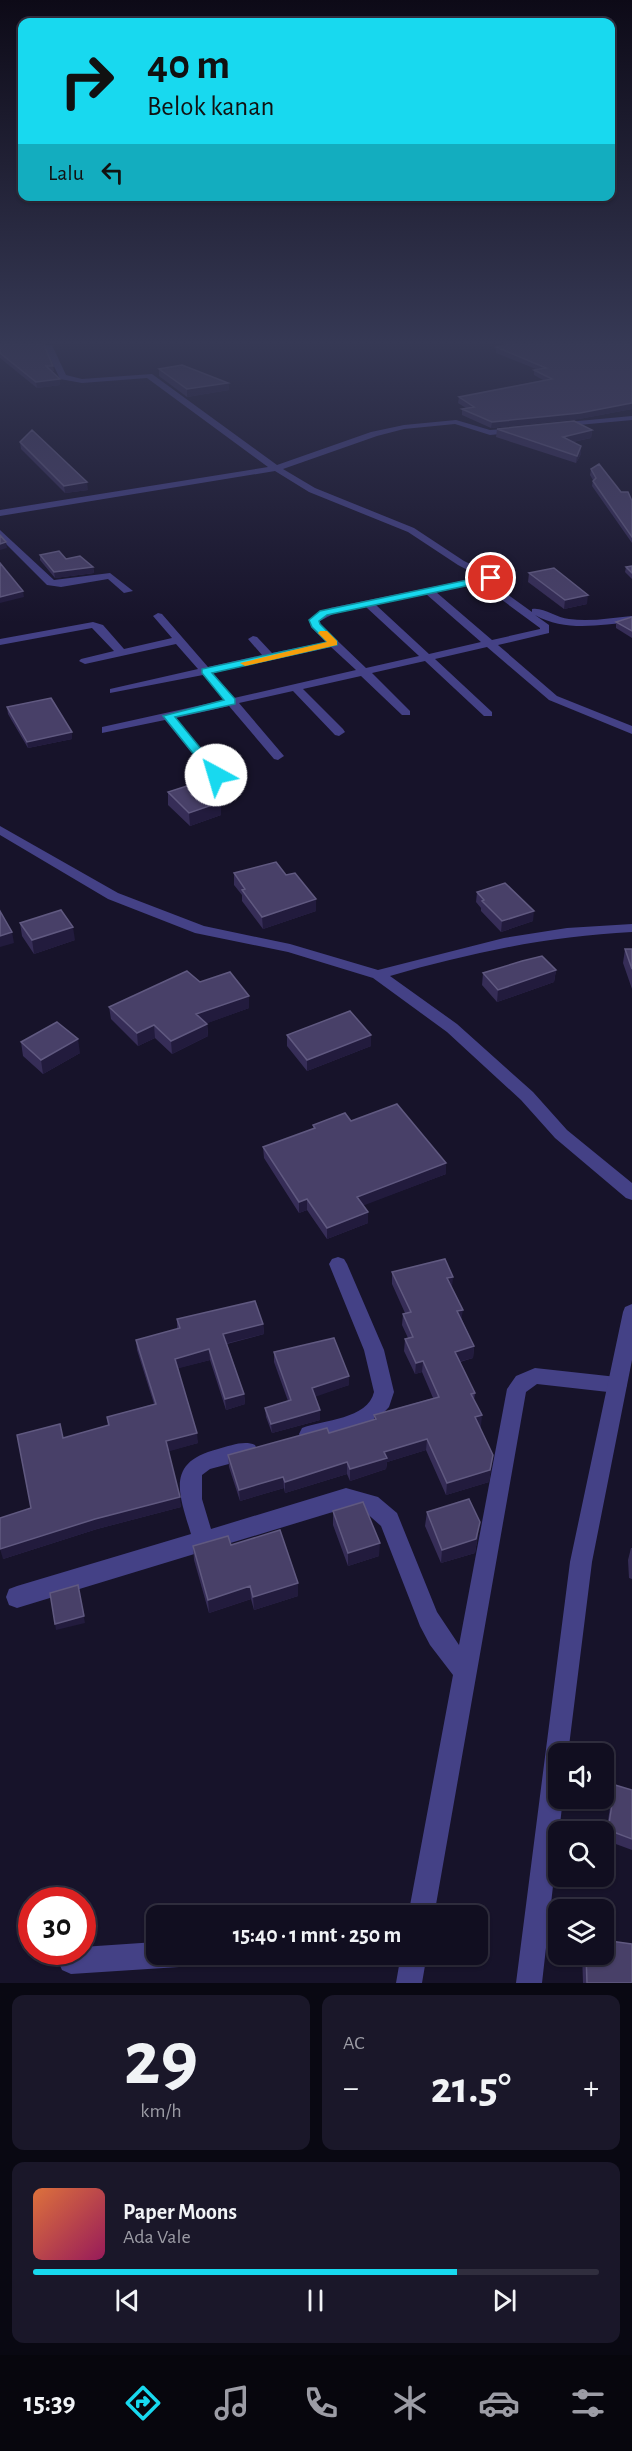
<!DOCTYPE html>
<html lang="id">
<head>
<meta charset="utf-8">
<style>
  body { margin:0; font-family:"Alegreya Sans",sans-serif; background:#1a1729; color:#f1f3f6; height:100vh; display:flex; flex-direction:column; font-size:22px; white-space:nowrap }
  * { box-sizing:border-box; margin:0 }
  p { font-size:20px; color:#9c9ca5 }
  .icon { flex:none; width:33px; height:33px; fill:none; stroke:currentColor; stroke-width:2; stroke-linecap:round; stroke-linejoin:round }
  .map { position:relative; height:1983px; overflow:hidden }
  .panel { display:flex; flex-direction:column; gap:12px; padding:12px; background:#090812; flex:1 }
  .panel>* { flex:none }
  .banner { position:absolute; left:18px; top:18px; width:597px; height:183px; border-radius:12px; box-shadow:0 2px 4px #0004,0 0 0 2px #302e3e; background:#18d9ef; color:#111; overflow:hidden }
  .tools { position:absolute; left:548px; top:1743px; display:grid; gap:12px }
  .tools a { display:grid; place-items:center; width:66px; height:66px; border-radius:12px; background:#110e20; box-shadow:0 2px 4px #0004,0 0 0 2px #302e3e; font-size:30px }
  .speed { position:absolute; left:18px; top:1887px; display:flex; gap:12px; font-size:30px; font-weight:700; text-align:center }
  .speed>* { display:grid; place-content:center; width:78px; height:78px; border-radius:50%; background:#110e20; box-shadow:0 2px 4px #0004,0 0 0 2px #302e3e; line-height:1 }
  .speed .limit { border:9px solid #d22; background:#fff; color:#111 }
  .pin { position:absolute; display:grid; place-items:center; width:51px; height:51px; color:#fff; margin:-26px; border:3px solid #fff; border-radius:50%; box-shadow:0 2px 6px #0007 }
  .me { position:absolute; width:66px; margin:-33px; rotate:321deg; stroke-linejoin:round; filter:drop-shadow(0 0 4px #0008) }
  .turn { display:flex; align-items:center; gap:21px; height:126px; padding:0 30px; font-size:27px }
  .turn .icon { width:78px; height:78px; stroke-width:2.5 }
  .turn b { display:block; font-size:42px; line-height:51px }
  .then { display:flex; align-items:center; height:57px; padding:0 30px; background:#0003; gap:12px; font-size:22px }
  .big { font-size:45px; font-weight:700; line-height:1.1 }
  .panel .tile { flex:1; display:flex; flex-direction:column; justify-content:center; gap:9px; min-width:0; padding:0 21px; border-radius:12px; background:#1a1729 }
  .panel .dial { align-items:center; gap:0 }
  .dial b { font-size:78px; line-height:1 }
  .song { display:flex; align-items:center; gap:18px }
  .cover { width:72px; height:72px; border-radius:9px; background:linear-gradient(135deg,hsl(20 70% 55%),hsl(330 70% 35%)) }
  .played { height:6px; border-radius:3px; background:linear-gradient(90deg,#18d9ef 75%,#302e3e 75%) }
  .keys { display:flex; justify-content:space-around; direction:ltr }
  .heat { display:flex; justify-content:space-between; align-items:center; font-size:33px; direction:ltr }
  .panel .tiles { flex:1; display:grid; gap:12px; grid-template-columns:1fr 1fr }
  .tile:last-child { grid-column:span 2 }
  .trip { position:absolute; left:146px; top:1905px; width:342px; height:60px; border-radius:12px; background:#110e20; box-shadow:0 2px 4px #0004,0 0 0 2px #302e3e; font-weight:700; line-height:60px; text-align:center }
  .tabs { display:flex; height:96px; justify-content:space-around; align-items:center; background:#07060d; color:#9c9ca5 }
  .tabs .icon { width:42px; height:42px }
  .tabs .active { color:#18d9ef }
  .tabs b { font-size:27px; color:#f1f3f6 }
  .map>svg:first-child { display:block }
</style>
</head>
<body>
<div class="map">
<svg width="632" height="1983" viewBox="0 0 632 1983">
  <rect width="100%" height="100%" fill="#17132a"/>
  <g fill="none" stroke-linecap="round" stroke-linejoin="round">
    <path fill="#444186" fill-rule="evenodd" d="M44,345H52L66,375L82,379L152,374L277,465L371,432L404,425L456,420L490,430L519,428V432L490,435L455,424L404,429L377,436L283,469L315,488L414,528L464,561L495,576V580L489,581L532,612V609C544,607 556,618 569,619C590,622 611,618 632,616V622C599,625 565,632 535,615L549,625V633L498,645L557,696L632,726V734L549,700L487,647L435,659L492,712V716H484L425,661L372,673L410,711V715H402L361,676L303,689L343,729L345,732L339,736L335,735L293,691L239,703L284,756L278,760L274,759L229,706L176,718L222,775L216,779L212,778L165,720L102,733V727L224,700L203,675L110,693V689L198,669L176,644L85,664L79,661L81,659L114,651L92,628L0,645V639L93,622L103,625L124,649L172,638L153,616L158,613L162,614L208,667L262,655L248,639L253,636L257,637L272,653L326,642L311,627L309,620L330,608L481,577L458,565L408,532L309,492L275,471L0,516V510L268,467L147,378L82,383L60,379ZM479,583L540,628V629L492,640L436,592ZM426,594L481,642L429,654L376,605ZM366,607L419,656L366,668L320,624V621L337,612ZM331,647L356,670L234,698L213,673Z
      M632,416V420L557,427L553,425L557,423Z
      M0,530L54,580L110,573L133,591L124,593L108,579L61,587L47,585L0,538Z
      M0,826L118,893L204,926L290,944L378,970L504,938L567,928L632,924V932C549,936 469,953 390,976L457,1024L533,1092L567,1130L632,1183V1200L626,1198L555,1138L521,1100L447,1032L373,978L288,952L195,933L108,899L0,835Z
      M338,1257L344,1259L347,1264L384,1350L394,1392L389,1407L373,1424L309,1443L302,1440L299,1434L302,1428C323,1420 368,1419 374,1392L364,1350L329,1264L332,1259Z
      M535,1368L617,1377L624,1379L627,1385L624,1391L617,1393L537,1384L526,1392L434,1916H408L453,1675L430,1645L420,1626L381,1526L363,1510L346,1508L17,1608L9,1605L6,1597L9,1589L17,1586L191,1534C179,1494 165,1462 218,1449C230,1446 244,1440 255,1445L258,1451L255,1457L210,1469L202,1475V1499L211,1529L346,1488L378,1497L397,1513L437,1612L459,1645L507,1389L516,1376Z
      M156,1942V1954H192L188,1963L179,1967L71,1974L62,1970L58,1961L62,1952H82V1947Z
      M401,1954H427L422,1983H396Z"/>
    <path fill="#444186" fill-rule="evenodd" d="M632,1304V1360L592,1562L568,1754H558V1798H563L542,1983H516L570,1562L623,1312L625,1307Z"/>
  </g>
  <path fill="#362d57" d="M0,345L53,366L54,371H52L60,385L37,388L0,358Z
    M632,345V409L579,419L491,428L462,415V409L466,408L458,403L459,397L543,380L534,375V370L536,369L496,353V347Z
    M159,369L228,383L229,390L187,397L159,376Z
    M497,429L592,430L591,438L573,442L581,446V454L576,463L496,437Z
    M20,442L88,490L65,493L21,449Z
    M591,469L632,501V543L592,486L593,480L590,475Z
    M40,555L93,567L94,573L55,578L40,560Z
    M632,566V579L625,572L626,567Z
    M529,573L587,604L564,609L528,582Z
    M632,617V638L616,628V622Z
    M7,707L72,739L28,748L8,714Z
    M168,792L221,815L190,826L168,805Z
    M234,873L286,875L316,911L263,929L242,901V895L234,885Z
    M477,892L533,921L501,932L481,911V908L476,902Z
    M20,923L75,940L34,954L22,936Z
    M625,949H632V989L623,963Z
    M556,970L554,982L497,1002L482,985L483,973Z
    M200,982L249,1008L207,1023L208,1036L172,1054L155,1038L138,1046L111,1019L109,1007Z
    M287,1035H371V1046L307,1071L287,1046Z
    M21,1042L80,1053L43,1074L23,1056Z
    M351,1121L446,1174L363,1205L368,1223L327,1239L307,1210L299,1213L264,1158L263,1147L313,1129V1125Z
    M392,1272L452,1288L462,1320L474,1346L473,1358L460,1362L475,1393L474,1400L481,1426L480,1427L491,1467L489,1482L446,1495L426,1450L387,1462L386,1469L350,1481L347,1474L285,1493L284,1488L240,1501L229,1467L228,1455L329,1433L374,1420V1415L433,1398L422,1372L415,1374L404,1351L405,1339L408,1338L402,1325L403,1314L405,1313L392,1284Z
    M177,1319L263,1324L264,1334L227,1344L244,1394L245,1404L226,1410L210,1360L178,1368L198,1443L168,1451L181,1507L97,1529L3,1559L31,1508L63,1438L108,1425L107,1417L154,1404L137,1350L136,1340L177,1329Z
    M274,1352L349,1385L315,1396L320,1410V1420L272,1433L266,1417L265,1408L288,1401L274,1362Z
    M333,1511L379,1556L348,1566L333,1525Z
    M427,1512L478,1535L475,1553L441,1563L425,1526Z
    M231,1545L298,1596L254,1610L251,1599L209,1613L194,1560L193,1546Z
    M631,1548H632V1579L629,1578L628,1560Z
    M615,1785L632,1790V1850L605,1840L612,1795Z
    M582,1954H603L632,1983H583Z"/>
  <path fill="#221b3d" d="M60,379V385L37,388L36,382Z
    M228,383L229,390L187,397V389Z
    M632,403V409L579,419L491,428L492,422Z
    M592,430L591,438L562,444L563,437Z
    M581,446V454L576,463L577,456Z
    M87,482L88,490L65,493L64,486Z
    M6,542L7,548L0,550V544Z
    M93,567L94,573L55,578L54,572Z
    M23,591L24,597L0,603V597Z
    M588,595L587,604L564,609L565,600Z
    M72,732V739L28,748L27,742Z
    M221,802V815L190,826L189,813Z
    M316,899V911L263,929L262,917Z
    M534,911L533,921L501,932L502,921Z
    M73,927L75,940L34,954L32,940Z
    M12,932L14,943L0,947V936Z
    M556,970L554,982L497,1002L498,990Z
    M249,996V1008L197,1027L196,1014Z
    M207,1024L208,1036L172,1054L171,1041Z
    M154,1025L155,1038L138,1046L137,1033Z
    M371,1035V1046L307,1071V1060Z
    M78,1039L80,1053L43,1074L41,1060Z
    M446,1163V1174L357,1208V1197Z
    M307,1199V1210L299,1213V1202Z
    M368,1212V1223L327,1239V1228Z
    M453,1277L452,1288L447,1278Z
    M463,1310L461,1321L457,1311Z
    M263,1324L264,1334L224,1344L223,1334Z
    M474,1346L473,1358L454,1363L455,1352Z
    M209,1349L210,1360L176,1369L175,1359Z
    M423,1361L422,1372L415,1374L416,1363Z
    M349,1376V1385L312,1398V1388Z
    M244,1394L245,1404L226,1410L225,1399Z
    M320,1410V1420L272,1433L271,1424Z
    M482,1415L481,1426L474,1428L475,1417Z
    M197,1433L198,1443L167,1452L166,1441Z
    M427,1439L426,1450L387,1462L386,1469L350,1481V1469L384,1452Z
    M493,1455L489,1482L446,1495L447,1483Z
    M347,1462V1474L285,1493V1482Z
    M283,1477L284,1488L240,1501L239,1490Z
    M180,1497L181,1507L97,1529L3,1559L0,1549L95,1519Z
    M480,1522L475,1553L441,1563L442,1550Z
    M380,1543L379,1556L348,1566V1553Z
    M298,1583V1596L254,1610L253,1597Z
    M78,1585L85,1623L56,1630L55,1624Z
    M250,1586L251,1599L209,1613L208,1600Z"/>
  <path fill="#484068" stroke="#605980" stroke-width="1.5" d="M0,345H44L53,366H46L60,379L36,382L0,353Z
    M505,345H632V403L580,413L492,422L462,409L474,407L459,397L552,379L534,370L546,368L496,347Z
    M182,365L228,383L187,389L159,369Z
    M574,421L592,430L563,437L581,446L577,456L497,429Z
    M32,430L87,482L64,486L20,442Z
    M599,464L621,492H628L632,501V537L593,481L596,478L591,469Z
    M0,535L6,542L0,544Z
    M59,551L66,559L80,556L93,567L54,572L40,555Z
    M0,563L23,591L0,597Z
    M632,566V573L626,567Z
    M554,568L588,595L565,600L529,573Z
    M632,617V631L616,622Z
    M51,698L72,732L27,742L7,707Z
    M199,782L221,802L189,813L168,792Z
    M276,862L286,875L295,873L316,899L262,917L242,890L245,889L234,873Z
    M505,883L534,911L502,921L482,901L484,900L477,892Z
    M61,910L73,927L32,940L20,923Z
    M0,911L12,932L0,936Z
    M625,949H632V969Z
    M542,956L556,970L498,990L483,973L522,961Z
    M187,971L200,982L230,972L249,996L196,1014L207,1024L171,1041L154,1025L137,1033L109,1007Z
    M350,1011L371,1035L307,1060L287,1035Z
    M57,1022L78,1039L41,1060L21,1042Z
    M397,1104L446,1163L357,1197L368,1212L327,1228L307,1199L299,1202L263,1147L315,1128L313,1125L345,1113L351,1121Z
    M445,1259L453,1277L447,1278L463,1310L457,1311L474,1346L455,1352L475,1393L471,1394L482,1415L475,1417L493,1455L490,1470L447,1483L427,1439L384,1452L387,1458L350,1469L347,1462L285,1482L283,1477L239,1490L228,1455L327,1428L329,1433L376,1419L374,1415L439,1397L423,1361L416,1363L405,1339L413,1337L403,1314L411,1312L392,1272Z
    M255,1301L263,1324L223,1334L244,1394L225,1399L209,1349L175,1359L197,1433L166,1441L180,1497L95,1519L0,1549V1518L31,1508L17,1435L60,1424L63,1438L109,1425L107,1417L156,1404L136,1340L180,1328L177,1319Z
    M334,1338L349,1376L312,1388L320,1410L271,1424L265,1408L291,1400L274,1352Z
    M469,1499L480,1522L476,1539L442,1550L427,1512Z
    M363,1502L380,1543L348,1553L333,1511Z
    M280,1530L298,1583L253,1597L250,1586L208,1600L193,1546L228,1536L231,1545Z
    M78,1585L84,1616L55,1624L50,1593Z
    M615,1785L632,1790V1839L608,1830Z
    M603,1940L632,1944V1983H587L586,1954H603Z"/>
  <linearGradient id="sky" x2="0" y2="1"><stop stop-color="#0d0a17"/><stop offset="0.55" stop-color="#363955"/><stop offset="1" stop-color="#363955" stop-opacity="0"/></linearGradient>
  <rect width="632" height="623" fill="url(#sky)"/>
  <path fill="#18d9ef" stroke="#108d9b" stroke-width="1.5" d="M491,575L496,578L494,580L327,615L319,621L320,624L337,641V645L212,673L235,699V704L175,717L220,772V777H212L163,716L224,700L202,673V669L327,642L312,627L309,620L320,611Z"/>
  <path fill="#f59e0b" d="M320,631H327L337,641V645L245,666L240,663L327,642L318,633Z"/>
</svg>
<div class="tools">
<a><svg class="icon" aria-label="sound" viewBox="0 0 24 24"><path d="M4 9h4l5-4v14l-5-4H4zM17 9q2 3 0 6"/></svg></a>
<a><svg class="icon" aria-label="search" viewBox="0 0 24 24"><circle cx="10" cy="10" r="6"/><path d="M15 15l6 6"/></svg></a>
<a><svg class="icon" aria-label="layers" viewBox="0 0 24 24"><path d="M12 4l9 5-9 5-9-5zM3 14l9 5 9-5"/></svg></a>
</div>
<div class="speed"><div class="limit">30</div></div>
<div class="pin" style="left:491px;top:578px;background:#d93025"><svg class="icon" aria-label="arrive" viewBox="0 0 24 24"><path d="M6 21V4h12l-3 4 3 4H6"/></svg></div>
<svg class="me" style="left:216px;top:775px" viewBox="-20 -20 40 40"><circle r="19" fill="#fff"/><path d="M0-13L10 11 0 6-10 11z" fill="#18d9ef"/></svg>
<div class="trip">15:40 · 1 mnt · 250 m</div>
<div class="banner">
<div class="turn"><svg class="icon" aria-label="right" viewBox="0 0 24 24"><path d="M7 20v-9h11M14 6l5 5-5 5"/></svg><div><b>40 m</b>Belok kanan</div></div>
<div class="then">Lalu<svg class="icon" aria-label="left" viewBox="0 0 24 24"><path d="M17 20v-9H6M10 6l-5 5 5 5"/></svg></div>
</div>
</div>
<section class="panel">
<div class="tiles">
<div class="tile dial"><b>29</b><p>km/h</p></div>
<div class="tile"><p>AC</p>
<div class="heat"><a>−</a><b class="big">21.5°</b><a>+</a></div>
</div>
<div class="tile">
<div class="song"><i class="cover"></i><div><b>Paper Moons</b><p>Ada Vale</p></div></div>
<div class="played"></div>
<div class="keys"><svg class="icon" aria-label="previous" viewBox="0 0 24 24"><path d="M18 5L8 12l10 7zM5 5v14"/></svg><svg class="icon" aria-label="pause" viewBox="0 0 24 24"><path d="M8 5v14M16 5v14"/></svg><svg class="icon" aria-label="next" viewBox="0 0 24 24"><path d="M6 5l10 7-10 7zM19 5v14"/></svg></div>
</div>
</div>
</section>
<nav class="tabs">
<b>15:39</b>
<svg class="icon active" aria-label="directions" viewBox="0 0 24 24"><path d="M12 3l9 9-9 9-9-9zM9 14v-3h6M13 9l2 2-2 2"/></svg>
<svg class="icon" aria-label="music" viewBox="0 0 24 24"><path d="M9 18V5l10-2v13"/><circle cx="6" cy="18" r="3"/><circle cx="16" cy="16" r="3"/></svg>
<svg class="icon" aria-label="phone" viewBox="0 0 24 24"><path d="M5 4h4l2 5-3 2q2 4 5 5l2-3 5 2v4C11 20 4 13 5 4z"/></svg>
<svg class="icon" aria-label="climate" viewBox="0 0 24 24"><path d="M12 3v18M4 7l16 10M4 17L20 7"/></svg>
<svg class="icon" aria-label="car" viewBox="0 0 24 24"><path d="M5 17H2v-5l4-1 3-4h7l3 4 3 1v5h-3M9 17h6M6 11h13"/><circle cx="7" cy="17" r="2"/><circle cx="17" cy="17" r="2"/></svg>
<svg class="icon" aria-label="filters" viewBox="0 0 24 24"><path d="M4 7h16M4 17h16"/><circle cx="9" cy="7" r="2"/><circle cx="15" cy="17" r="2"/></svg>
</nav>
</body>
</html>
